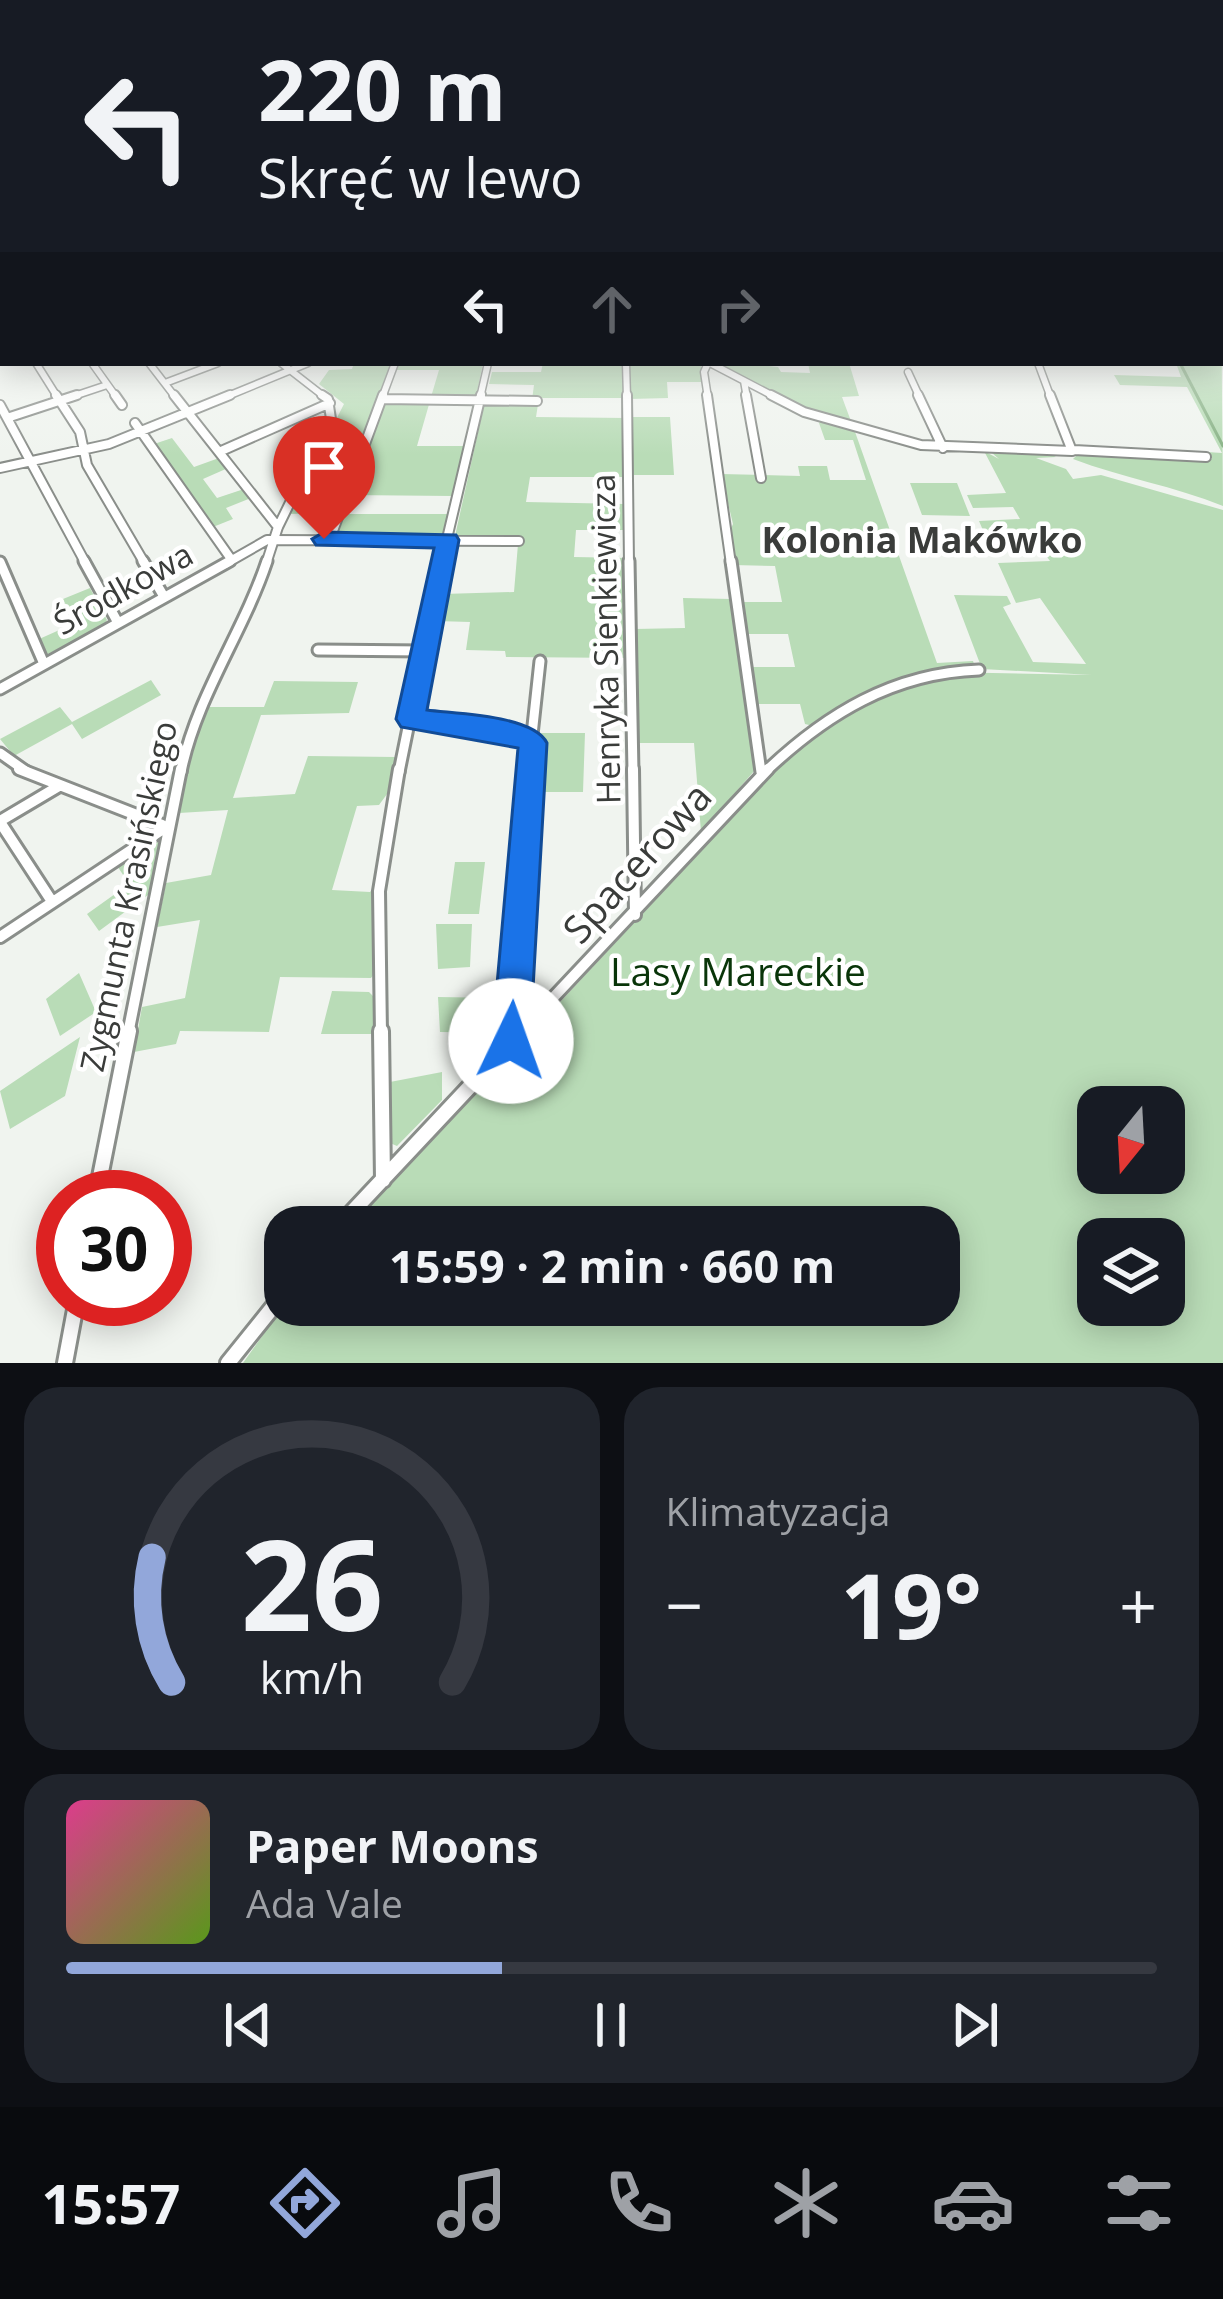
<!DOCTYPE html>
<html lang="pl">
<head>
<meta charset="utf-8">
<style>
  body { margin:0; font-family:"Open Sans",sans-serif; background:#20242c; color:#f1f3f6; height:100vh; display:flex; flex-direction:column; font-size:45px; white-space:nowrap }
  * { box-sizing:border-box; margin:0 }
  p { font-size:39px; color:#9ea1a6 }
  .icon { flex:none; width:66px; height:66px; fill:none; stroke:currentColor; stroke-width:2; stroke-linecap:round; stroke-linejoin:round }
  .map { position:relative; height:1363px; overflow:hidden }
  .drawer { display:flex; flex-direction:column; gap:24px; padding:24px; background:#0d0f14; flex:1 }
  .drawer>* { flex:none }
  .top-card { position:absolute; left:0px; top:0px; width:1224px; height:366px; box-shadow:0 6px 30px #0003; background:#171b24; color:#f1f3f6; overflow:hidden }
  .needle { width:78px; rotate:198deg }
  .controls { position:absolute; left:1077px; top:1086px; display:grid; gap:24px }
  .controls a { display:grid; place-items:center; width:108px; height:108px; border-radius:24px; background:#171b24; box-shadow:0 6px 30px #0003; font-size:60px }
  .speed { position:absolute; left:36px; top:1170px; display:flex; gap:24px; font-size:60px; font-weight:700; text-align:center }
  .speed>* { display:grid; place-content:center; width:156px; height:156px; border-radius:50%; background:#171b24; box-shadow:0 6px 30px #0003; line-height:1 }
  .speed .limit { border:18px solid #d22; background:#fff; color:#111 }
  .pin { position:absolute; display:grid; place-items:center; width:102px; height:102px; color:#fff; margin:-123px -51px; border-radius:50% 50% 50% 0; rotate:-45deg; box-shadow:0 0 12px #0007 }
  .pin .icon { rotate:45deg }
  .me { position:absolute; width:132px; margin:-66px; rotate:3deg; stroke-linejoin:round; filter:drop-shadow(0 0 9px #0008) }
  .turn { display:flex; align-items:center; gap:42px; height:252px; padding:0 60px; font-size:54px }
  .turn .icon { width:156px; height:156px; stroke-width:2.5 }
  .turn b { display:block; font-size:84px; line-height:102px }
  .lanes { display:flex; align-items:center; height:114px; padding:0 60px; background:#0003; justify-content:center; gap:60px; direction:ltr }
  .lanes .off { opacity:.35 }
  .big { font-size:90px; font-weight:700; line-height:1.1 }
  .drawer .widget { flex:1; display:flex; flex-direction:column; justify-content:center; gap:18px; min-width:0; padding:0 42px; border-radius:36px; background:#20242c }
  .drawer .dial { align-items:center; gap:0 }
  .dial svg { height:312px; overflow:visible; fill:none; stroke:#363941; stroke-width:7; stroke-linecap:round; text-anchor:middle }
  .dial text { fill:#f1f3f6; stroke:none }
  .song { display:flex; align-items:center; gap:36px }
  .cover { width:144px; height:144px; border-radius:18px; background:linear-gradient(135deg,hsl(330 70% 55%),hsl(90 70% 35%)) }
  .played { height:12px; border-radius:6px; background:linear-gradient(90deg,#92a7da 40%,#363941 40%) }
  .keys { display:flex; justify-content:space-around; direction:ltr }
  .heat { display:flex; justify-content:space-between; align-items:center; font-size:66px; direction:ltr }
  .drawer .tiles { flex:1; display:grid; gap:24px; grid-template-columns:1fr 1fr }
  .widget:last-child { grid-column:span 2 }
  .trip { position:absolute; left:264px; top:1206px; width:696px; height:120px; border-radius:36px; background:#171b24; box-shadow:0 6px 30px #0003; font-weight:700; line-height:120px; text-align:center }
  .tabs { display:flex; height:192px; justify-content:space-around; align-items:center; background:#090b0e; color:#9ea1a6 }
  .tabs .icon { width:84px; height:84px }
  .tabs .on { color:#92a7da }
  .tabs b { font-size:54px; color:#f1f3f6 }
  .map>svg:first-child { display:block }
</style>
</head>
<body>
<div class="map">
<svg width="1223" height="1363" viewBox="0 0 1223 1363">
  <rect width="100%" height="100%" fill="#f0f4ef"/>
  <path fill="#b9dcb7" fill-rule="evenodd" d="M1221,281L1223,506C1174,486 1123,478 1073,459L1079,453L1212,459L1207,452L1222,453L1187,387L1120,385L1114,375L1181,377L1176,363H1221Z
    M354,363H391L333,513L288,514L344,404L319,384L329,370L352,369Z
    M397,363H483L476,397H431L439,370H395Z
    M543,363H625L626,398H539L536,417L627,418L628,477H530L526,502L624,504L625,530H576L574,557L628,558L631,658L506,657L505,651L466,650L470,622L436,621L443,594L514,592L518,544L448,546L455,536L485,401L532,400L534,385L489,384L492,372H541Z
    M629,363H700L705,382H667L668,398L629,399Z
    M716,363H792L769,366L778,367L781,372L810,373L808,363H849L859,396L842,397L852,424L807,410Z
    M383,401H430L417,446H465L453,496L348,495Z
    M630,417H670L674,475H632Z
    M822,420L854,429L937,663L973,661L976,669C909,667 869,693 813,726L805,724L800,704H752L746,667H795L788,634H741L736,602H782L775,566L733,565L729,533L733,524L721,474L800,476L798,466H827L830,480H866L853,440H825L819,423Z
    M172,438L194,467L219,458L228,468L203,479L217,498L244,489L251,498L226,508L233,519L213,527L154,444Z
    M984,451L999,459L992,453H1048L1056,457L1036,458L1066,469L1073,479L1101,475L1223,510V1363H243L285,1304L939,1305V1227H347L500,1058L546,1017L713,838L718,824L799,744L854,706L942,672L1092,675L982,669L954,595L1007,596L1011,604L1003,607L1033,662L1086,664L1040,598L1016,603L998,563L1050,561L1030,534L985,535L979,521L1020,519L1013,507L973,508L967,495L1006,493ZM1098,1107H1164V1173H1098ZM1098,1239H1164V1305H1098Z
    M910,483H957L970,516L922,515Z
    M341,514H448L443,537L334,536Z
    M90,588L107,620L103,627L44,656L37,640L75,623L63,599Z
    M683,598L731,599L755,770L701,832L694,743H637L635,629L685,628Z
    M151,680L161,695L82,739L72,724L14,756L0,739L60,707L72,722Z
    M274,681L358,682L349,713L261,715L233,798L295,794L308,756L396,757L390,790L379,805L357,806L332,890L370,892L375,886L374,974L371,978L280,977L269,1032L180,1031L176,1044L134,1052L142,1007L185,998L200,920L157,927L166,883L211,875L228,810L179,813L190,743L206,707H264Z
    M540,733H585L583,792H535Z
    M158,831L165,835L148,895L99,931L87,914L129,884L114,861Z
    M455,862H485L479,914H448Z
    M436,924H472L470,967L438,969Z
    M79,973L96,1012L60,1036L46,999Z
    M332,991L369,992L374,997L373,1034H321Z
    M438,997L502,998L500,1020L509,1024L498,1044V1033L440,1032Z
    M80,1037L65,1096L10,1129L0,1091Z
    M442,1072V1100L397,1146L390,1143V1082Z"/>
  <g fill="none" stroke-linecap="round" stroke-linejoin="round">
    <path stroke="#88b285" stroke-width="3" d="M1180,363L1223,446"/>
    <defs>
      <path id="minor-far4" d="M0,303L3,308
        M36,363L58,398
        M92,363L117,398
        M149,363L176,398
        M281,363L326,398
        M626,363L627,398
        M710,363L777,398
        M1038,363L1051,398
        M908,372L920,398
        M744,381L747,398
        M165,383L218,363
        M68,398L107,385
        M223,398L308,363
        M382,398L395,363
        M480,398L488,363
        M708,398L704,372L708,363"/>
      <path id="minor-far3" d="M56,395L80,432L87,465L145,564
        M115,395L122,405
        M174,395L278,527
        M627,395L629,564
        M707,395L731,564
        M746,395L761,478
        M771,395L804,412L921,445L1072,451L1050,395
        M918,395L943,448
        M383,399L537,401
        M0,405L86,564
        M7,418L77,395
        M135,423L231,559
        M1074,450L1206,457
        M219,452L330,403
        M0,468L109,444L230,395
        M330,539L383,395
        M225,564L267,540L519,541
        M266,564L278,527L331,419L328,399L322,395
        M441,564L481,395"/>
      <path id="minor-far2" d="M84,561L117,621
        M143,561L163,595
        M629,561L633,772
        M731,561L761,772
        M0,562L44,664
        M318,650L424,651
        M0,689L230,561
        M411,719L530,739
        M0,753L27,772
        M181,772C196,697 243,633 267,561
        M399,772L442,561
        M528,772L540,661
        M765,772C826,714 893,673 979,670"/>
      <path id="minor-far1" d="M19,769L162,825
        M633,769L635,915
        M0,821L59,786
        M0,822L51,900
        M0,937L169,825
        M128,1034L181,769
        M381,1034L379,891L399,769
        M511,1034L528,769
        M519,1034L768,769"/>
      <path id="minor" d="M381,1031L383,1180
        M511,1041L512,1031
        M96,1197L129,1031
        M338,1227L522,1031
        M65,1363L77,1299
        M228,1363L285,1292"/>
    </defs>
    <use href="#minor-far4" stroke="#8a8e8a" stroke-width="9"/>
    <use href="#minor-far3" stroke="#8a8e8a" stroke-width="12"/>
    <use href="#minor-far2" stroke="#8a8e8a" stroke-width="15"/>
    <use href="#minor-far1" stroke="#8a8e8a" stroke-width="16"/>
    <use href="#minor" stroke="#8a8e8a" stroke-width="20"/>
    <use href="#minor-far4" stroke="#fff" stroke-width="6"/>
    <use href="#minor-far3" stroke="#fff" stroke-width="8"/>
    <use href="#minor-far2" stroke="#fff" stroke-width="9"/>
    <use href="#minor-far1" stroke="#fff" stroke-width="10"/>
    <use href="#minor" stroke="#fff" stroke-width="14"/>
  </g>
  <linearGradient id="sky" x2="0" y2="1"><stop stop-color="#81b3c0"/><stop offset="0.58" stop-color="#f8faf8"/><stop offset="1" stop-color="#f8faf8" stop-opacity="0"/></linearGradient>
  <rect width="1223" height="455" fill="url(#sky)"/>
  <path fill="#1a73e8" stroke="#114b97" stroke-width="3" d="M324,532L456,535L459,540L427,710C457,714 533,715 547,743L530,1041L524,1055L511,1060L498,1055L492,1041L518,748L401,727L396,719L434,548L316,545L312,539Z"/>
  <g text-anchor="middle" dominant-baseline="central" stroke-width="9" stroke-linejoin="round" paint-order="stroke">
    <g font-size="33" fill="#3a3c3a" stroke="#fff">
      <text transform="translate(123 588) rotate(-29)">Środkowa</text>
      <text transform="translate(605 639) rotate(-91)">Henryka Sienkiewicza</text>
      <text transform="translate(128 896) rotate(-78)">Zygmunta Krasińskiego</text>
    </g>
    <g font-size="36" font-weight="bold" fill="#3a3c3a" stroke="#fff">
      <text x="922" y="539">Kolonia Makówko</text>
    </g>
    <g font-size="39" fill="#3a3c3a" stroke="#fff">
      <text transform="translate(636 862) rotate(-48)">Spacerowa</text>
    </g>
    <g font-size="39" fill="#093509" stroke="#fff">
      <text x="738" y="970">Lasy Mareckie</text>
    </g>
  </g>
</svg>
<div class="controls">
<a><svg class="needle" viewBox="-14 -14 28 28"><path d="M0-13l5 13h-10z" fill="#e53935"/><path d="M0 13l5-13h-10z" fill="#9ea1a6"/></svg></a>
<a><svg class="icon" aria-label="layers" viewBox="0 0 24 24"><path d="M12 4l9 5-9 5-9-5zM3 14l9 5 9-5"/></svg></a>
</div>
<div class="speed"><div class="limit">30</div></div>
<div class="pin" style="left:324px;top:539px;background:#d93025"><svg class="icon" aria-label="arrive" viewBox="0 0 24 24"><path d="M6 21V4h12l-3 4 3 4H6"/></svg></div>
<svg class="me" style="left:511px;top:1041px" viewBox="-20 -20 40 40"><circle r="19" fill="#fff"/><path d="M0-13L10 11 0 6-10 11z" fill="#1a73e8"/></svg>
<div class="trip">15:59 · 2 min · 660 m</div>
<div class="top-card">
<div class="turn"><svg class="icon" aria-label="left" viewBox="0 0 24 24"><path d="M17 20v-9H6M10 6l-5 5 5 5"/></svg><div><b>220 m</b>Skręć w lewo</div></div>
<div class="lanes"><svg class="icon" aria-label="left" viewBox="0 0 24 24"><path d="M17 20v-9H6M10 6l-5 5 5 5"/></svg><svg class="icon off" aria-label="ahead" viewBox="0 0 24 24"><path d="M12 20V5M6 11l6-6 6 6"/></svg><svg class="icon off" aria-label="right" viewBox="0 0 24 24"><path d="M7 20v-9h11M14 6l5 5-5 5"/></svg></div>
</div>
</div>
<section class="drawer">
<div class="tiles">
<div class="widget dial"><svg viewBox="0 0 100 80">
<path d="M14 69A42 42 0 1 1 86 69"/>
<path d="M14 69A42 42 0 0 1 9 37" stroke="#92a7da"/>
<text x="50" y="56" font-size="32" font-weight="700">26</text>
<text x="50" y="72" font-size="11">km/h</text>
</svg></div>
<div class="widget"><p>Klimatyzacja</p>
<div class="heat"><a>−</a><b class="big">19°</b><a>+</a></div>
</div>
<div class="widget">
<div class="song"><i class="cover"></i><div><b>Paper Moons</b><p>Ada Vale</p></div></div>
<div class="played"></div>
<div class="keys"><svg class="icon" aria-label="previous" viewBox="0 0 24 24"><path d="M18 5L8 12l10 7zM5 5v14"/></svg><svg class="icon" aria-label="pause" viewBox="0 0 24 24"><path d="M8 5v14M16 5v14"/></svg><svg class="icon" aria-label="next" viewBox="0 0 24 24"><path d="M6 5l10 7-10 7zM19 5v14"/></svg></div>
</div>
</div>
</section>
<nav class="tabs">
<b>15:57</b>
<svg class="icon on" aria-label="directions" viewBox="0 0 24 24"><path d="M12 3l9 9-9 9-9-9zM9 14v-3h6M13 9l2 2-2 2"/></svg>
<svg class="icon" aria-label="music" viewBox="0 0 24 24"><path d="M9 18V5l10-2v13"/><circle cx="6" cy="18" r="3"/><circle cx="16" cy="16" r="3"/></svg>
<svg class="icon" aria-label="phone" viewBox="0 0 24 24"><path d="M5 4h4l2 5-3 2q2 4 5 5l2-3 5 2v4C11 20 4 13 5 4z"/></svg>
<svg class="icon" aria-label="climate" viewBox="0 0 24 24"><path d="M12 3v18M4 7l16 10M4 17L20 7"/></svg>
<svg class="icon" aria-label="car" viewBox="0 0 24 24"><path d="M5 17H2v-5l4-1 3-4h7l3 4 3 1v5h-3M9 17h6M6 11h13"/><circle cx="7" cy="17" r="2"/><circle cx="17" cy="17" r="2"/></svg>
<svg class="icon" aria-label="filters" viewBox="0 0 24 24"><path d="M4 7h16M4 17h16"/><circle cx="9" cy="7" r="2"/><circle cx="15" cy="17" r="2"/></svg>
</nav>
</body>
</html>
